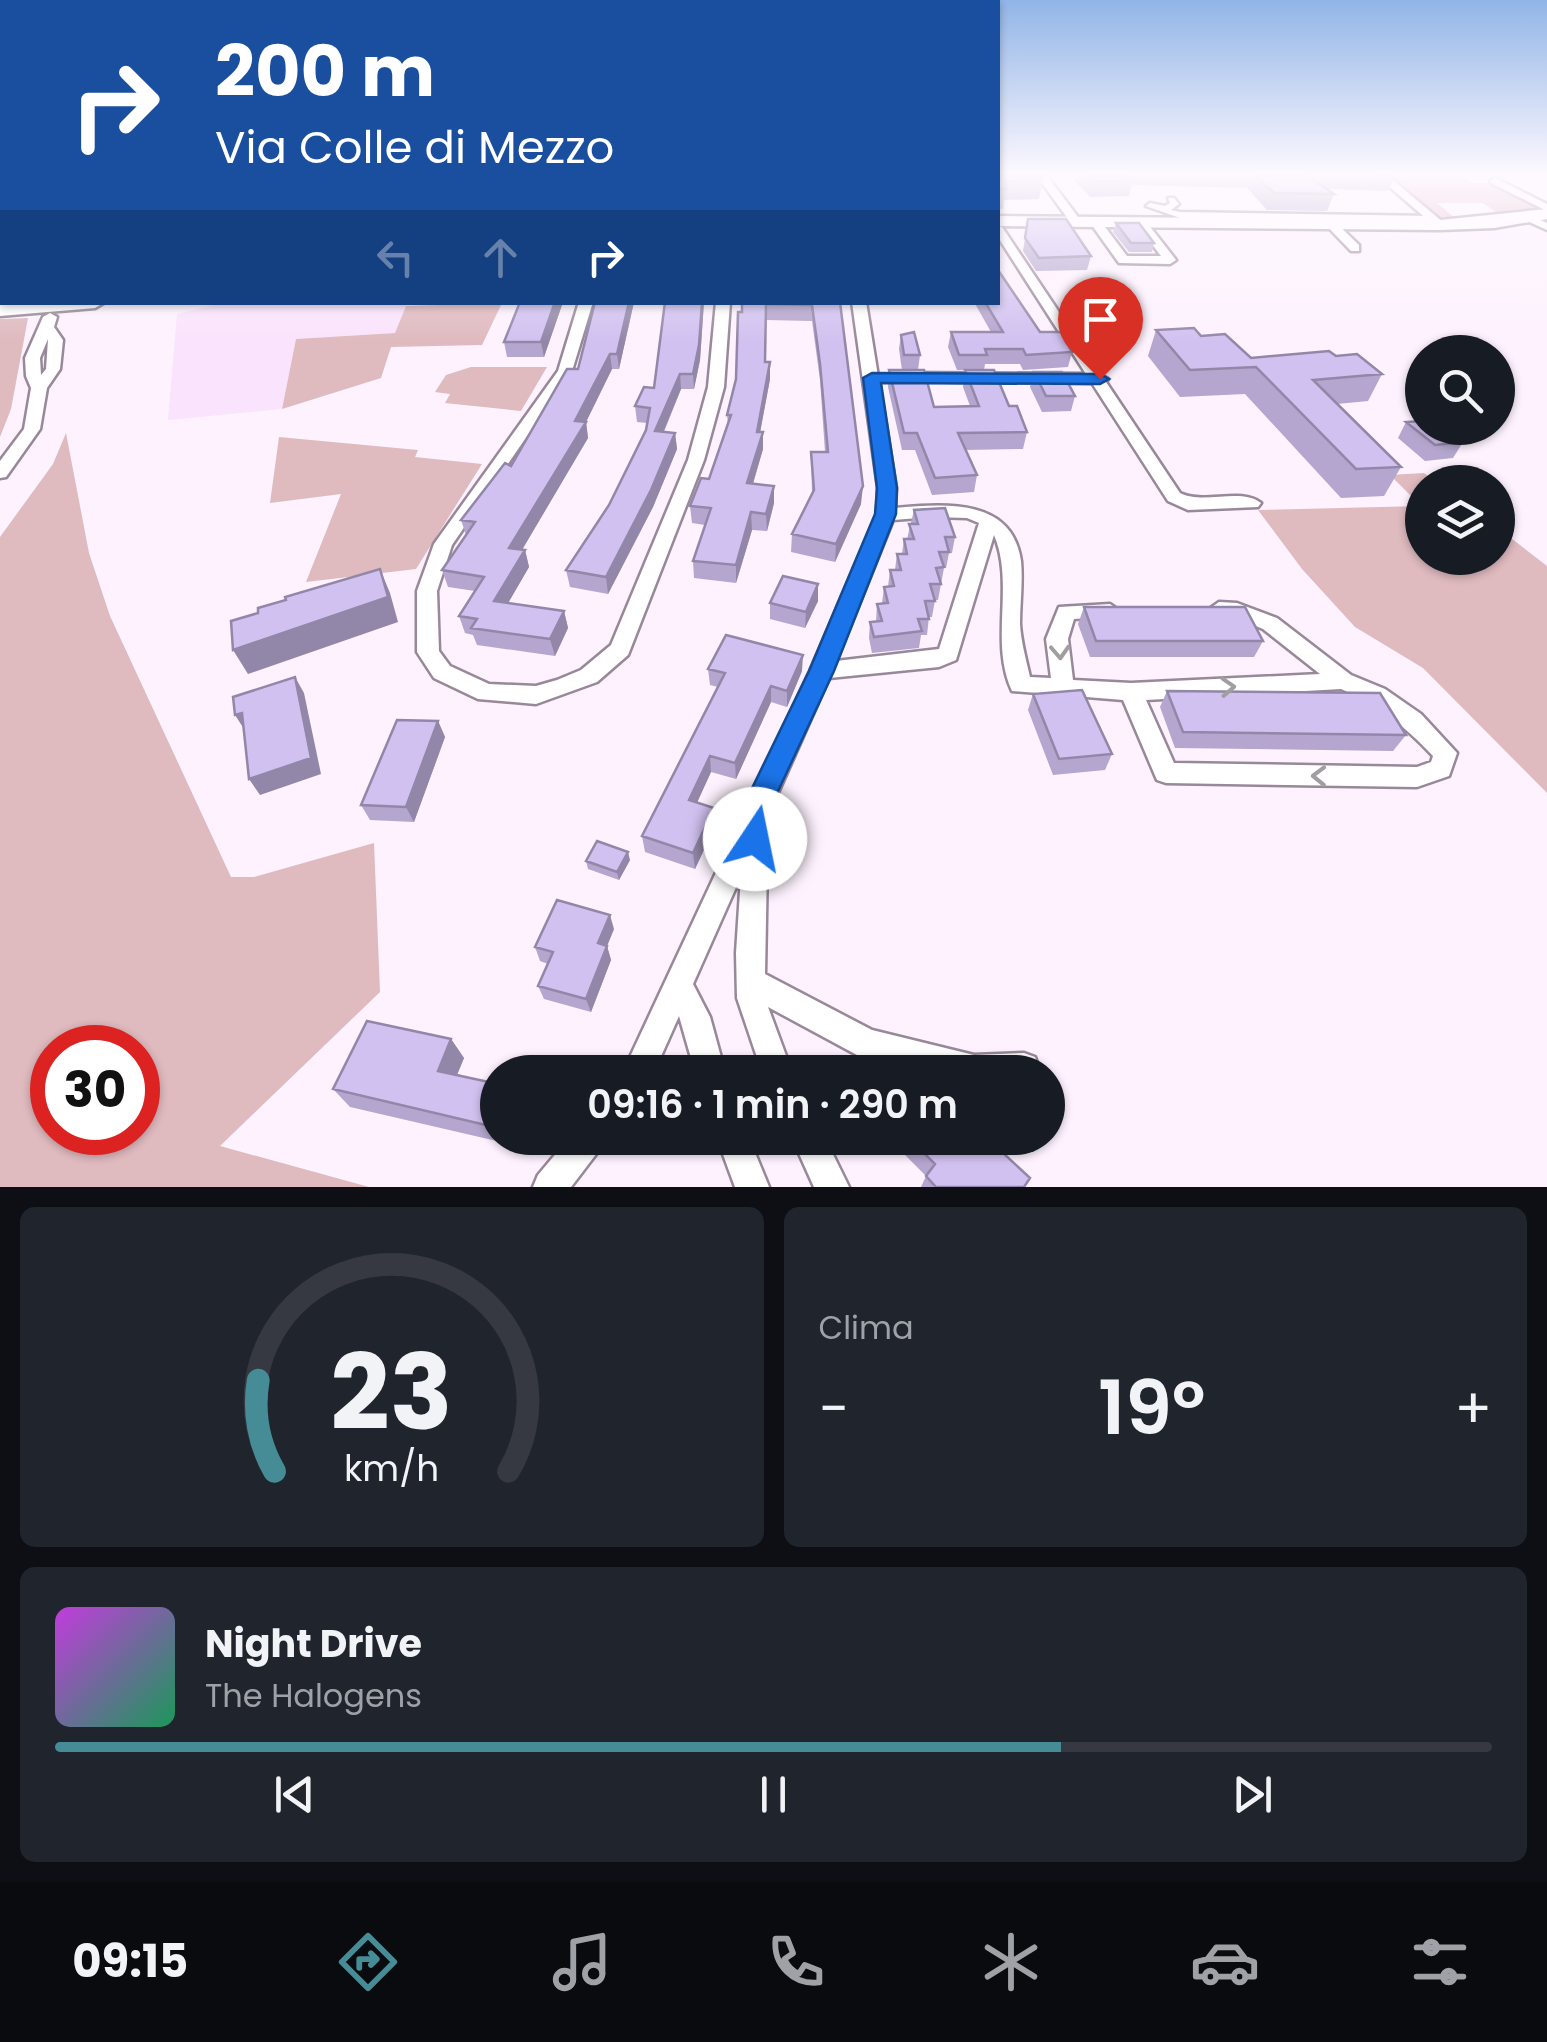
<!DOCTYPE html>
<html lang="it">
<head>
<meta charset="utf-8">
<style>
  body { margin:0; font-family:Poppins,sans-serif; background:#20242c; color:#f1f3f6; height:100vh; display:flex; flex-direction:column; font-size:38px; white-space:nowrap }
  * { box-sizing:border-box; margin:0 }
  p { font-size:32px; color:#9ea1a6 }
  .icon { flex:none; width:55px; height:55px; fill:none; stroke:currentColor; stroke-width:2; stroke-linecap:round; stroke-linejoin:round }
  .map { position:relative; height:1187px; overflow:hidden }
  .sheet { display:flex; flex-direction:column; gap:20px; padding:20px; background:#0d0f14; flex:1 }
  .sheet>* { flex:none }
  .guide { position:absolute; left:0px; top:0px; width:1000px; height:305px; box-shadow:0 2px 8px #0004; background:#1a4fa0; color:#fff; overflow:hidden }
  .fabs { position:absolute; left:1405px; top:335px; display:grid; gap:20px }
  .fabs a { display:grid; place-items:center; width:110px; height:110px; border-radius:50%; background:#171b24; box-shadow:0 2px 8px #0004; font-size:50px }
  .speed { position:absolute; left:30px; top:1025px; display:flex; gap:20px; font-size:50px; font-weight:700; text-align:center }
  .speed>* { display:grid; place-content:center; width:130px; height:130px; border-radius:50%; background:#171b24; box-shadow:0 2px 8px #0004; line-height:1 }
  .speed .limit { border:15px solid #d22; background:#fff; color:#111 }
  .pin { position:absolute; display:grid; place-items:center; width:85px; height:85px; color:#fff; margin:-102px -42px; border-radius:50% 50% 50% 0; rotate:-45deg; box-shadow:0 0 10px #0007 }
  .pin .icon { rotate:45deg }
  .me { position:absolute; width:110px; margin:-55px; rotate:11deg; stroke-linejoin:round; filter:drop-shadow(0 0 8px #0008) }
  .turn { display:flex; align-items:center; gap:35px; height:210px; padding:0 50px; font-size:45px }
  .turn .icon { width:130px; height:130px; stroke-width:2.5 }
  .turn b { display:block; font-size:70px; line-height:85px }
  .lanes { display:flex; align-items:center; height:95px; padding:0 50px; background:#0003; justify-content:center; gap:50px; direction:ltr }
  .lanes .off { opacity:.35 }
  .big { font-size:75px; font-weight:600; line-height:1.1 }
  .sheet .card { flex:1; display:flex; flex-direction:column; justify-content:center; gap:15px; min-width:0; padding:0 35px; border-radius:15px; background:#20242c }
  .sheet .dial { align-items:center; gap:0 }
  .dial svg { height:260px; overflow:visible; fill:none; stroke:#363941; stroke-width:7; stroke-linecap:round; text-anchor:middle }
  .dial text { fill:#f1f3f6; stroke:none }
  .song { display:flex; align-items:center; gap:30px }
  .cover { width:120px; height:120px; border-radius:15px; background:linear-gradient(135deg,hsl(290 70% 55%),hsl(150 70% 35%)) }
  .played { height:10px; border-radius:5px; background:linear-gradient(90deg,#468c97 70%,#363941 70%) }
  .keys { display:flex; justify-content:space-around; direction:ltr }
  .heat { display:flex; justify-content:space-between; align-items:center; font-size:55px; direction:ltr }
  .sheet .tiles { flex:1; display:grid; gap:20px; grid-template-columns:1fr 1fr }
  .card:last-child { grid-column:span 2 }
  .trip { position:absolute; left:480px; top:1055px; width:585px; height:100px; border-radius:50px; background:#171b24; box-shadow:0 2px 8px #0004; font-weight:600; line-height:100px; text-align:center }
  .tab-bar { display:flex; height:160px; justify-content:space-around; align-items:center; background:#090b0e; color:#9ea1a6 }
  .tab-bar .icon { width:70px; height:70px }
  .tab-bar .selected { color:#468c97 }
  .tab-bar b { font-size:45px; color:#f1f3f6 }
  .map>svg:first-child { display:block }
</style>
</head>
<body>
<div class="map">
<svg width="1547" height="1187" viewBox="0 0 1547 1187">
  <rect width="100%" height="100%" fill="#fdf2fe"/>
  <path fill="#fae3fc" d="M227,302L407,303L396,333L296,339L282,409L168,420L177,314Z"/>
  <path fill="#dfbabf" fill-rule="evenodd" d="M1391,176H1463L1472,183H1492L1539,210L1504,218L1483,203H1437L1455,218H1439Z
    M502,303L482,345L391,347L381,378L282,409L296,339L395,333L406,306Z
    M28,318L11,409L0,437V319Z
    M471,367H547L521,411L445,403L450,394L435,392L446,375Z
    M66,433L89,553L110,616L231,877H254L374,843L380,992L220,1146L369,1187H0V537L53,464ZM52,1048H138V1132H52Z
    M279,437L418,450L415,457L482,464L416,569L306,582L341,494L270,503Z
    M1424,473L1437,482H1422V558H1498V528L1547,566V793L1423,668L1355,627L1302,569L1258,510L1421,506L1390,475Z"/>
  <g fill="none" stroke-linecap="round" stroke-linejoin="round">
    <defs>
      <path id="pedestrian" d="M1168,198H1174L1179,204L1171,210L1180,212L1432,216L1436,219L1432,222L1180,218L1146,206L1150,203L1165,206L1170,203Z"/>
      <path id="minor" d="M1037,176H1047L1081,221L1079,223H1071Z
        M1377,176H1388L1444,223V227H1436Z
        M1495,178L1547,204V211L1491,183L1490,181Z
        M1527,214L1547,223V230L1523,219L1521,217Z
        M1095,218L1099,219L1127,256H1161L1134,221L1144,219L1176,260L1170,264L1119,263L1089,221Z
        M1325,220H1333L1359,245V251H1351L1325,224Z
        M998,226L1002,227L1101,375L1108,379L1106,382L1180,493C1204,505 1241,487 1261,503L1258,507L1188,510L1168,501L1092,383L897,381V375L902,373L1086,374L998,237Z
        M2,286V295L0,296V287Z
        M579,302H593L572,371L452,545L437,591L439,651L450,666L489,684L536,686L557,680L581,670L611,645L688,460L708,387L716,302H730L724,387L704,460L628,655L597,682L536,704L478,699L434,678L417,652V591L434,544L558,371Z
        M852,302H866L896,488L895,508C944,504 1012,497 1021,561C1023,582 1020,603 1020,624C1021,642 1026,659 1030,677L1051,678L1046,639L1059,607L1110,604L1120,611L1117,616L1074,619L1068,639L1073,680L1131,683L1320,674L1263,629L1236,618L1212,614L1209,609L1219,602L1237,603L1277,618L1351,675L1385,689L1421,714L1457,753L1449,776L1417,787L1166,783L1157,780L1123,700L1012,691C989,642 1015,584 994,535L956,660L939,667L829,678L765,822L767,864L765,974L872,1030L974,1055L1024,1053L1035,1057L1039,1068L1038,1072H922L857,1055L768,1007L792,1072H762L737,998L736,953L741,876L693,984L710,1017L725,1072H695L679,1016L654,1072H623L810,671L877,515L878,488ZM932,517L967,518L979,523L939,649L836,661L893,520ZM1341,689C1378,705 1405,726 1433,756L1431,762L1417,767L1174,763L1146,700Z
        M50,313L57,317L54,327L63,340L60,369L47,388L40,429L6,477L0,478V461L24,429L31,388L26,376L25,358L43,317ZM48,339L46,369L41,375L40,358Z
        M569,1138H605L600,1149L571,1187H533L538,1175Z
        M717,1138H749L769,1187H735Z
        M792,1138H825L849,1187H814Z"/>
      <path id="secondary" d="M1547,209V219L1494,228L1440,230L998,226V216L1440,220Z
        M105,302L95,308L0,316V304Z"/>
    </defs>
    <use href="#pedestrian" stroke="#988899" stroke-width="5"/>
    <use href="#minor" stroke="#988899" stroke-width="5"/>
    <use href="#secondary" stroke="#988899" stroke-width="5"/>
    <use href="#pedestrian" fill="#fff" fill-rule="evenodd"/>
    <use href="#minor" fill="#fff" fill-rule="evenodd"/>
    <use href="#secondary" fill="#fff" fill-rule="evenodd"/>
  </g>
  <path fill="#b4a6ce" d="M998,176L1043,179L1039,199L1004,200L1003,209H998Z
    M1075,176H1395L1388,191L1327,189L1334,194L1327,211L1267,210L1247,188L1132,185L1129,196L1090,197L1074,180Z
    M1028,219L1091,256L1087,270L1036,271L1023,251Z
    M1116,223L1154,243L1152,252H1129L1113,232Z
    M563,302L544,357H507L504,342Z
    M634,302L619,369H612L586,422L588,438L522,550H525L529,567L508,603L564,611L568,628L555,656L477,645L473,635L465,633L459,616L475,591L448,587L442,570L466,535L461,520L511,466L578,369Z
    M665,302H704L700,360L694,389H681L664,432L675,433L677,449L653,507L608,594L570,587L566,570L609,505L646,430L647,423L637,422L635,406L654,388Z
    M742,302H840L861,504L835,562L791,552L792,534L812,493L811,452H825L820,380L812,321L766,320L765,362H770V379L760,432L763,449L753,484L774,486V503L767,531L752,530L736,583L694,578L693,561L705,525L692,523L690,506L709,479L728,425L727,415L736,379Z
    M974,302H998L1072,352L1068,367L1023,370L1020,364H985L984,370H957L948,347L951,332H991Z
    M1156,330L1201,336L1251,358L1336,356L1382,374L1368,401L1337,404L1401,467L1384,496L1341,498L1245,394L1180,397L1148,356Z
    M901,335L920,355L918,370H902L899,349Z
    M889,370L934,407L970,406L963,387L965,370L1009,406L1027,432L1023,449L965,450L977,475L974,492L932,495L915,450H902L888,387Z
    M1034,372L1075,396L1071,411L1042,412L1030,387Z
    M1406,422L1463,442L1453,458L1425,461L1398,438Z
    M914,510L955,537L952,553H949L946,568H944L938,600H935L932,617H929L927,635H921L919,648L872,653L869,638L870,622H876L877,604L882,603L884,587H888L890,570H895L897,554H902L904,539H907Z
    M818,584V601L805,628L770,619V603Z
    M1084,607L1263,641L1254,657H1090L1078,624Z
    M708,669L802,671L787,707L771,702L736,779L711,772L697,802L716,824L695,869L645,852L642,836L718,687L710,685Z
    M1167,691L1406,735L1393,751L1175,748L1160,707Z
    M1033,694L1112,754L1105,770L1053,775L1028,710Z
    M438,721L445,737L414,822L370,820L361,805Z
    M630,860L619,880L588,869L586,861Z
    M614,929L607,946L611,960L591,1012L544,999L538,986L548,964L540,961L535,947Z
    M451,1039L464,1058L457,1075L498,1084V1138H503L501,1142L350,1107L333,1089Z
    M890,1138H987L1024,1187H921L926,1176L889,1139Z"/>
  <path fill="#9287a8" d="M555,302H563L544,357L541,342Z
    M629,302H634L619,369L617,354Z
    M702,302H704L700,360L694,389L693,374Z
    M610,354L612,369L586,422L588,438L513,565L509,548Z
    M770,362V379L757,449V432Z
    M680,374L681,389L657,447L655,431Z
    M763,432V449L748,500L747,483Z
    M675,433L677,449L653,507L608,594L606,577Z
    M774,486V503L767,531L766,514Z
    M863,486L861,504L835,562L836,544Z
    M751,512L752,530L736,583V565Z
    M525,550L529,567L500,617L494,601Z
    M380,569L390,593L398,622L248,674L233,650Z
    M818,584V601L805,628L806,612Z
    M564,611L568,628L555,656L550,639Z
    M803,655L802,671L787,707V691Z
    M295,677L304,693L321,774L260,795L249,779Z
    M771,686V702L736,779L735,763Z
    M242,713L246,732L235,715Z
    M438,721L445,737L414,822L406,807Z
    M710,756L711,772L691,816L689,800Z
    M714,808L716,824L695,869L693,853Z
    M628,852L630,860L619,880L617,872Z
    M610,915L614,929L607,946L611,960L591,1012L586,999L598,943Z
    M451,1039L464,1058L451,1089L438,1071Z
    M498,1105V1137L490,1126Z"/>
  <path fill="#d1c1f0" stroke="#9287a8" stroke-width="2.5" d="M998,176H1041L1043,179L1006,181V189H998Z
    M1089,176H1129L1134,180L1094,181Z
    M1256,176H1308L1334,194L1274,193Z
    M1028,219H1066L1091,256L1039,258L1025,238Z
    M1116,223H1139L1154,243H1131Z
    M998,270L1040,332H1061L1072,352L1026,355L1023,349H985L987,355H959L951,332H1003L985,302H998Z
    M520,302H555L541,342H504Z
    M595,302H629L617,354H610L575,421L586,422L509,548L525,550L494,601L564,611L550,639L471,628L477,619L459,616L484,577L442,570L475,522L461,520L505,463L511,466L567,369H578Z
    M665,302H702L699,345L693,374H680L655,431L675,433L651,490L606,577L566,570L609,505L646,430L650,408L635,406L644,387L654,388Z
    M742,302H840L863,486L836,544L792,534L814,490L811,452H828L820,364L812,305L766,304L765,362H770L757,432H763L747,483L774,486L766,514L751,512L736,565L693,561L711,508L690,506L701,478L709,479L731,415H727L736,379L738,312H742Z
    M1194,328L1201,336L1225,334L1251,358L1329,351L1336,356L1357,354L1382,374L1313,380L1401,467L1356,469L1256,367L1190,370L1156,330Z
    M914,332L920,355H904L901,335Z
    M889,370H924L934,407L979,406L965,370H994L1009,406H1017L1027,432L958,433L977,475L935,478L917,433H904Z
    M1034,372H1062L1075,396H1046Z
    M1422,421V428H1444L1463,442L1435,445L1406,422Z
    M945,508L955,537H945L949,552H939L944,567L936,568L941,584H930L935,601H925L929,619H918L922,631L874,637L870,622L882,621L877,604L888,603L884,587L894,586L890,570H901L897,554H907L904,539H914L909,524H918L914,510Z
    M380,569L388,597L233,650L231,621L258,613V608L286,600L285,597Z
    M783,576L818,584L806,612L770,603Z
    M1084,607H1245L1263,641H1096Z
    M726,635L803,655L787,691L771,686L735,763L710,756L689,800L714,808L693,853L642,836L725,673L708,669Z
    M295,677L311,758L249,779L242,713L235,715L233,697Z
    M1082,690L1112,754L1059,759L1033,694Z
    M1167,691L1380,693L1406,735L1183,732Z
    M397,720L438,721L406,807L361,805Z
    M597,841L628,852L617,872L586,861Z
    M557,900L610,915L598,943L607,946L586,999L538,986L553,952L535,947Z
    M367,1021L451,1039L438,1071L498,1084V1105L490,1126L333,1089Z
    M909,1138H987L1030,1178L1024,1187H936L926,1176L935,1164Z"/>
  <defs><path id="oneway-chevron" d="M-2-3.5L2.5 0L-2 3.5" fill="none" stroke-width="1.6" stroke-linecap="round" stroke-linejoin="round" transform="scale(2.5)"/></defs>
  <g stroke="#a19ea1">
    <use href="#oneway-chevron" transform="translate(1060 652) rotate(87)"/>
    <use href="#oneway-chevron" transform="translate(1228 687) rotate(-3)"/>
    <use href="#oneway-chevron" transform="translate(1319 776) rotate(-179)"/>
  </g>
  <linearGradient id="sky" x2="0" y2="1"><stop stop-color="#91b5e7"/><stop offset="0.51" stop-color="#fef9ff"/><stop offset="1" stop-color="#fef9ff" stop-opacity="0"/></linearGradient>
  <rect width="1547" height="342" fill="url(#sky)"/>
  <path fill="#1a73e8" stroke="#114b97" stroke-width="2.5" d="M872,373L1100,374L1109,379L1100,384L881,383L897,488L896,514L834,671L766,817L769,839L765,848L755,852L744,848L738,817L809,671L875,514L877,488L863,378Z"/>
</svg>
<div class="fabs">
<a><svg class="icon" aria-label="search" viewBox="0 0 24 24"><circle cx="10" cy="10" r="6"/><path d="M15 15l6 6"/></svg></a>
<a><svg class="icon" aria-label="layers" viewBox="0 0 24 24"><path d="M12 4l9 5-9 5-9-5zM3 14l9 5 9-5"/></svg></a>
</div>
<div class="speed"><div class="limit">30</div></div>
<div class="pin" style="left:1100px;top:379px;background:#d93025"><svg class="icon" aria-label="arrive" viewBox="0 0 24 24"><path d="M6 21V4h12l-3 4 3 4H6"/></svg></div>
<svg class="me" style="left:755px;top:839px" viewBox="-20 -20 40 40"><circle r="19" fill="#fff"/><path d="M0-13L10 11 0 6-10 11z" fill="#1a73e8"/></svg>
<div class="trip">09:16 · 1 min · 290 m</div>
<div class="guide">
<div class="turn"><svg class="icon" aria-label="right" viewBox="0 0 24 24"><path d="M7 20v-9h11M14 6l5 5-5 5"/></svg><div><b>200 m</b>Via Colle di Mezzo</div></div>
<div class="lanes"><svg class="icon off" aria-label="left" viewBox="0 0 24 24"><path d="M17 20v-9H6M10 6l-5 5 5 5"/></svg><svg class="icon off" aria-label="ahead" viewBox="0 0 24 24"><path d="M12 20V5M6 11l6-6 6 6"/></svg><svg class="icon" aria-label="right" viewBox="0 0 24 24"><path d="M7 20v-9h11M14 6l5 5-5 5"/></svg></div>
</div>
</div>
<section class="sheet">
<div class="tiles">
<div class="card dial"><svg viewBox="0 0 100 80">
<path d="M14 69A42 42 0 1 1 86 69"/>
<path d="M14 69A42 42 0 0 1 9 41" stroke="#468c97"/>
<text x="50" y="56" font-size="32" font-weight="700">23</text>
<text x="50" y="72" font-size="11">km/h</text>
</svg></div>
<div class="card"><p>Clima</p>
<div class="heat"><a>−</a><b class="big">19°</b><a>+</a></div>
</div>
<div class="card">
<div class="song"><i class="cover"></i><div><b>Night Drive</b><p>The Halogens</p></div></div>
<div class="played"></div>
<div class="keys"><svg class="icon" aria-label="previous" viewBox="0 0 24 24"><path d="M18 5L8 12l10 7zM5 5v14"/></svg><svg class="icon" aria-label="pause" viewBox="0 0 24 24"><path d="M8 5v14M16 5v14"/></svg><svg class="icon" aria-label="next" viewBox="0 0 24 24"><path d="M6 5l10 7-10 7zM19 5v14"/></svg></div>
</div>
</div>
</section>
<nav class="tab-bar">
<b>09:15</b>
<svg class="icon selected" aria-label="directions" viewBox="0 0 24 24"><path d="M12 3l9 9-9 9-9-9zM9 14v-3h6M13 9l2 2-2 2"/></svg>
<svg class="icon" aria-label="music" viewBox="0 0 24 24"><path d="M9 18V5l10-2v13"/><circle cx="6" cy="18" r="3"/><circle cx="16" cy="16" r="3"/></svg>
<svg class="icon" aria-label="phone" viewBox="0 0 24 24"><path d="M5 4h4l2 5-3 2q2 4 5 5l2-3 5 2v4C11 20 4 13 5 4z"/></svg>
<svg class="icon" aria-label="climate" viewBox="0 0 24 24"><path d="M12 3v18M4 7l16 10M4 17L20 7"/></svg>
<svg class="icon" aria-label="car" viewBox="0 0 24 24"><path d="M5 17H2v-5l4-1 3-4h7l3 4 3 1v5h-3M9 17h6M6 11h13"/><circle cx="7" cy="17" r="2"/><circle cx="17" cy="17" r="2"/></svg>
<svg class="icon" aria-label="filters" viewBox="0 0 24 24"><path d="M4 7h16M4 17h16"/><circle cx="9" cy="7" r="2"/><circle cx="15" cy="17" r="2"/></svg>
</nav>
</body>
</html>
